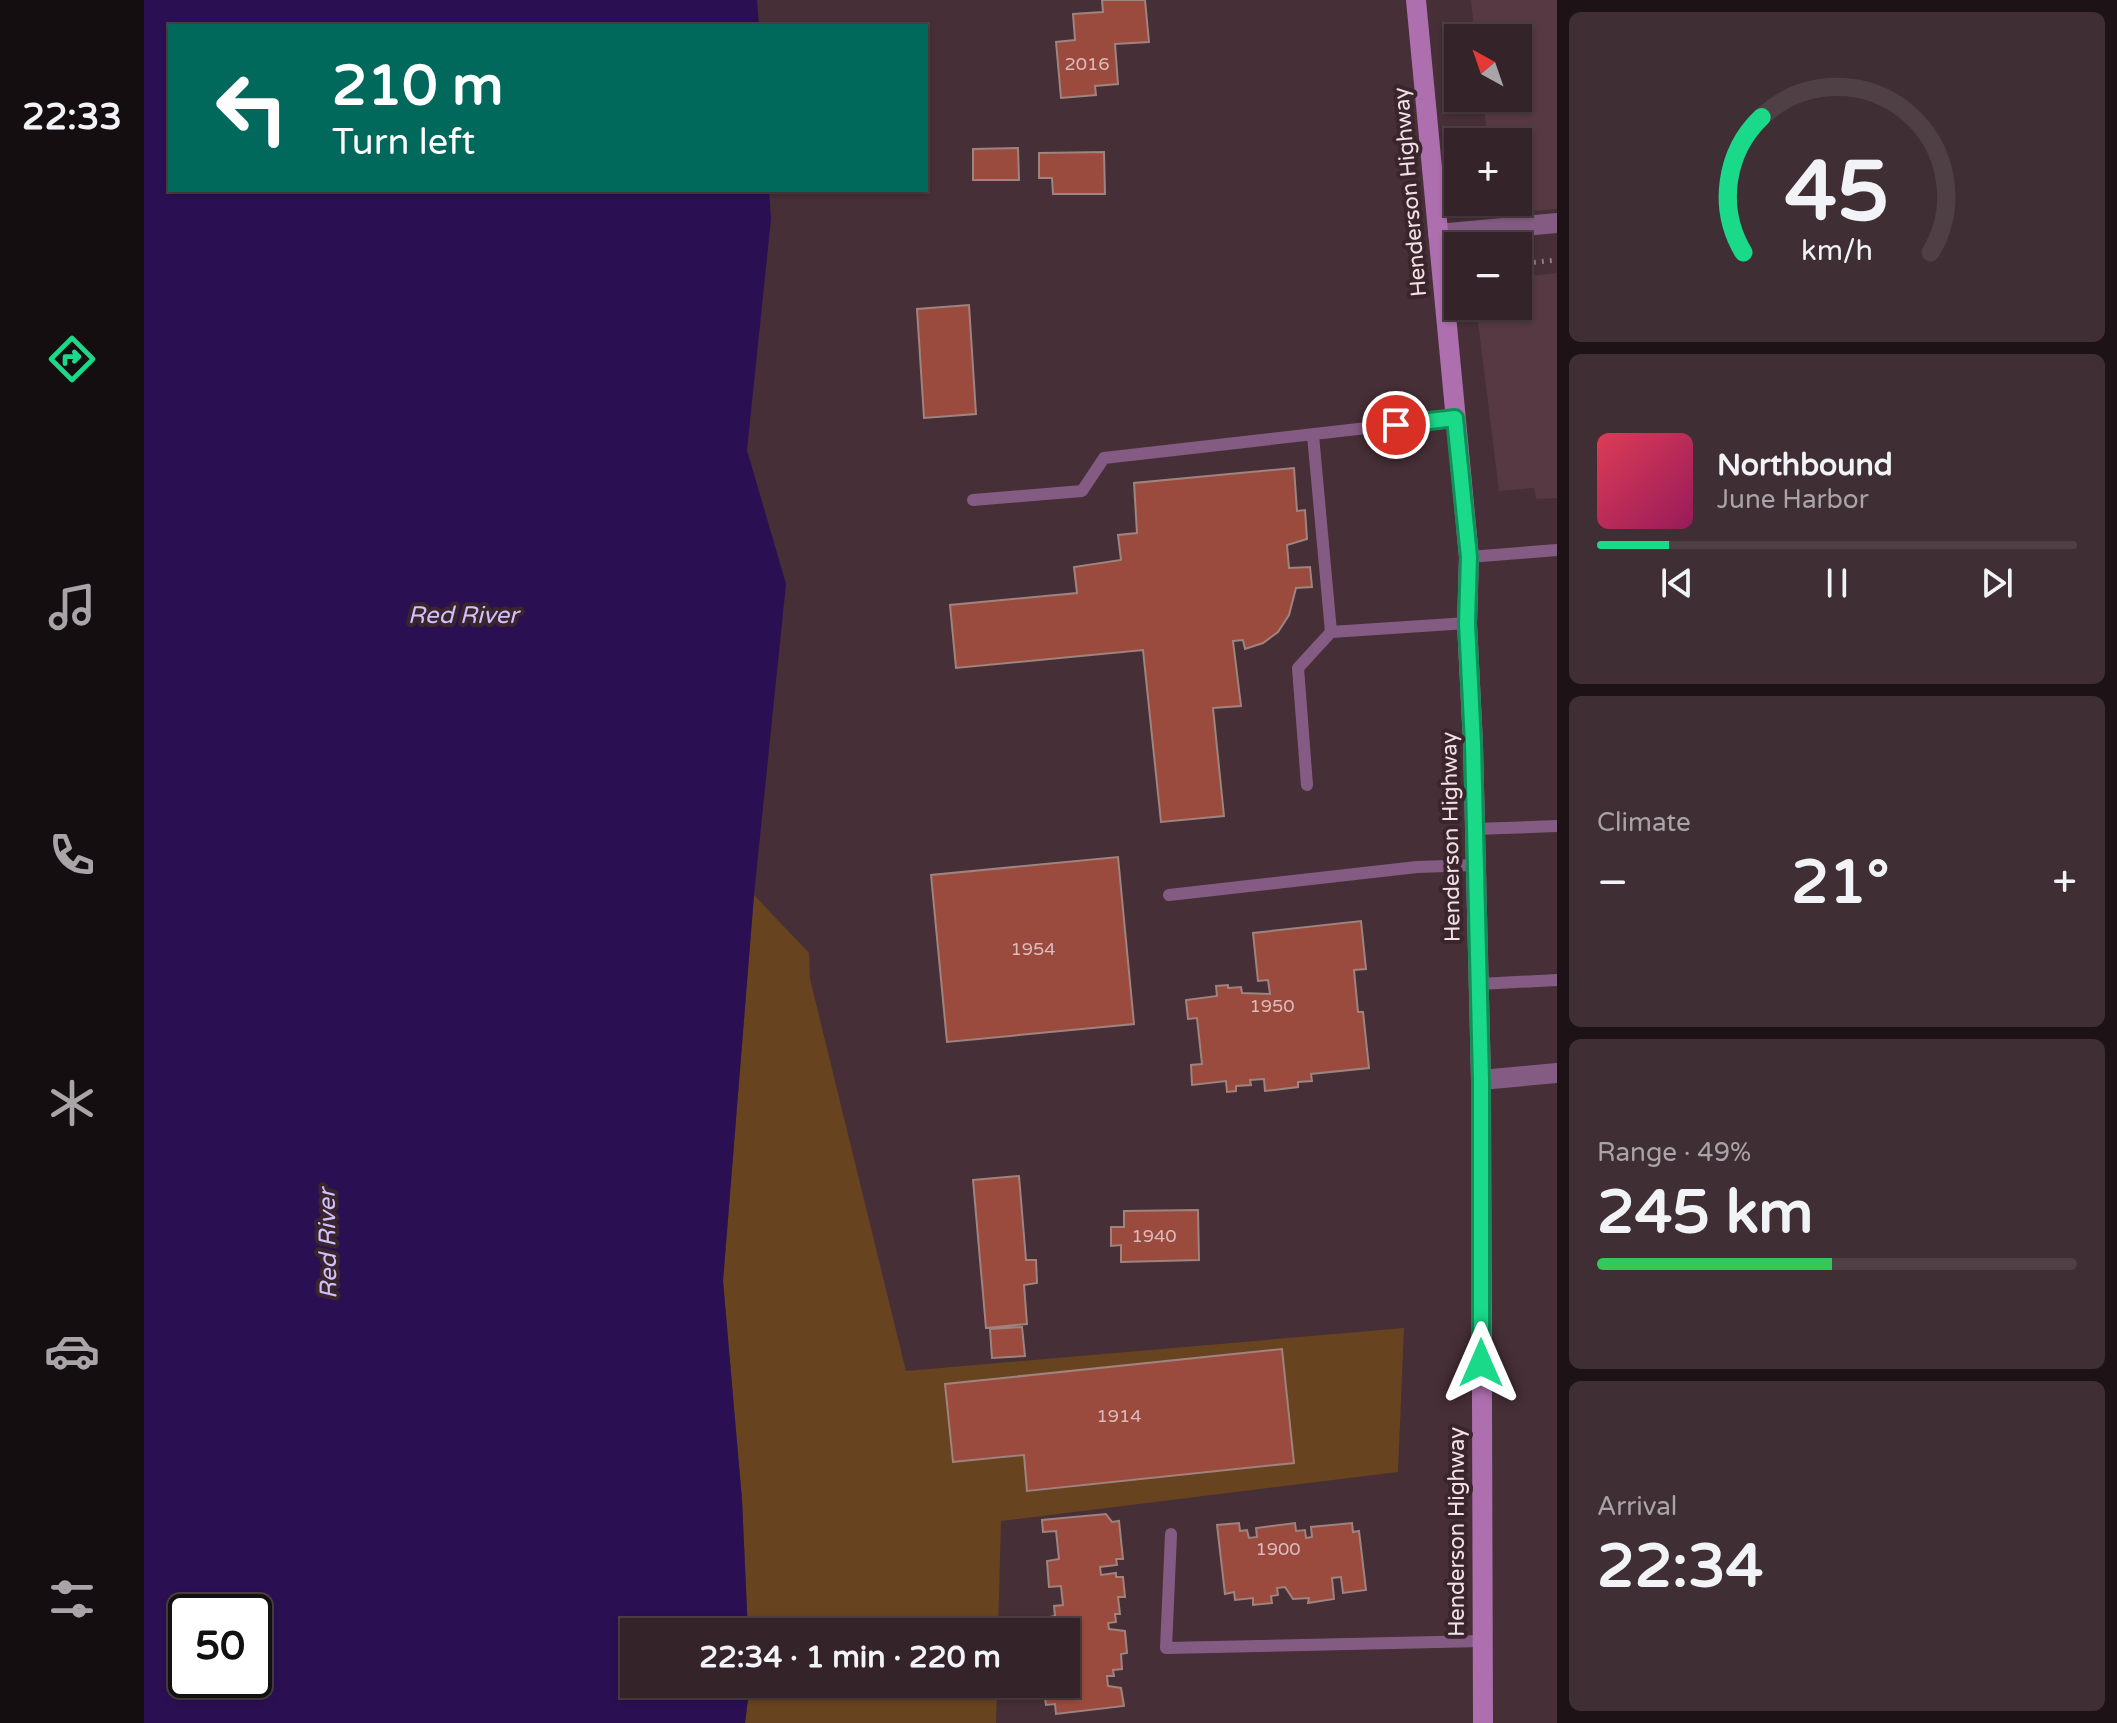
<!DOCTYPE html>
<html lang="en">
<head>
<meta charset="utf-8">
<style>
  body { margin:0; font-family:"Varela Round",sans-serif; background:#3f2f34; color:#f1f3f6; height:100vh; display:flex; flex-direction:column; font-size:30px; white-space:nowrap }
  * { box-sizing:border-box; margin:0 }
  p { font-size:26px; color:#a9a4a8 }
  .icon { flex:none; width:44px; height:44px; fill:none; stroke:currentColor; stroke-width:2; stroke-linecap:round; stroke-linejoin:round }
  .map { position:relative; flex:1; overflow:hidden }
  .details { display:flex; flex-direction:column; gap:12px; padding:12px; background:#1d1316; width:560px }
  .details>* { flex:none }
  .banner { position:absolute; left:24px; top:24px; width:760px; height:168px; border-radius:0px; box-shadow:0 2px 6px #0004,0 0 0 2px #4e4045; background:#00695c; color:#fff; overflow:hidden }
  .needle { width:52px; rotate:320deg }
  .buttons { position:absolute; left:1300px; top:24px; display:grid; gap:16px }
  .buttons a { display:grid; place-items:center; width:88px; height:88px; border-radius:0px; background:#342328; box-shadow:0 2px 6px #0004,0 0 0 2px #4e4045; font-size:40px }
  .speed { position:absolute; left:24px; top:1594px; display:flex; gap:16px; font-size:40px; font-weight:700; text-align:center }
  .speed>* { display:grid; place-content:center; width:104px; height:104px; border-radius:50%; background:#342328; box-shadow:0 2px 6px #0004,0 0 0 2px #4e4045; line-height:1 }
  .speed .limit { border:4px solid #111; border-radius:12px; background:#fff; color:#111 }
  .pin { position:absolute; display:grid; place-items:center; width:68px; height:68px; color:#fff; margin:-34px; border:4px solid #fff; border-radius:50%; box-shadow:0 2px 8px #0007 }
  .me { position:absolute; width:88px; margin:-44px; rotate:0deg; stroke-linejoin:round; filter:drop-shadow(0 0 6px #0008) }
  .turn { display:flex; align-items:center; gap:28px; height:168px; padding:0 32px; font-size:36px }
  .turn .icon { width:104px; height:104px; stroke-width:2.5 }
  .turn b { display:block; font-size:56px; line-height:68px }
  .big { font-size:60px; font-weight:700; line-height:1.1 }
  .details .widget { flex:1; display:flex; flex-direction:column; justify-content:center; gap:12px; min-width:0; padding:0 28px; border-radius:12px; background:#3f2f34 }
  .details .dial { align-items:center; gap:0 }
  .dial svg { height:208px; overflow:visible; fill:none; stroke:#4e4045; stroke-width:7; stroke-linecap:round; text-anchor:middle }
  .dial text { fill:#f1f3f6; stroke:none }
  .song { display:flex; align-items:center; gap:24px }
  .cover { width:96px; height:96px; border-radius:12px; background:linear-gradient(135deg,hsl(350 70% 55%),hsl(330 70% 35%)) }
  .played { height:8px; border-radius:4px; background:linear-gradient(90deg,#1ad988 15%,#4e4045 15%) }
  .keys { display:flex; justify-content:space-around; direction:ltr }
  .heat { display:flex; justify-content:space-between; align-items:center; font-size:44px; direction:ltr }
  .charge { height:12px; border-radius:6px; background:linear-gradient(90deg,#34c759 49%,#4e4045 0) }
  .trip { position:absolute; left:476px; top:1618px; width:460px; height:80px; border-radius:0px; background:#342328; box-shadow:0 2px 6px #0004,0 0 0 2px #4e4045; font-weight:700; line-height:80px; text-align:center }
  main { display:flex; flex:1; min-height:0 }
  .tab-bar { display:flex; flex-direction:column; width:144px; justify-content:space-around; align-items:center; background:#150e10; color:#a9a4a8 }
  .tab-bar .icon { width:56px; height:56px }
  .tab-bar .on { color:#1ad988 }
  .tab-bar b { font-size:36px; color:#f1f3f6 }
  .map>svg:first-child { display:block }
</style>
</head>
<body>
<main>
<nav class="tab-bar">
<b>22:33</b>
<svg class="icon on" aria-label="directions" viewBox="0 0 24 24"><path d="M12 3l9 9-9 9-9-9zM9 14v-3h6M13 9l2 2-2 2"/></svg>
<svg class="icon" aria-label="music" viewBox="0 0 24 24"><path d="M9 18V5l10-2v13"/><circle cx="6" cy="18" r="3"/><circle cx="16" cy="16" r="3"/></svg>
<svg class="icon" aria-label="phone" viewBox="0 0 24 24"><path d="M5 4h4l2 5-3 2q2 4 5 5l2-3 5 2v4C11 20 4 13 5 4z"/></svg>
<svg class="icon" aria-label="climate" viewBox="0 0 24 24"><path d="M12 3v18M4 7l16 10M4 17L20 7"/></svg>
<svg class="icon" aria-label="car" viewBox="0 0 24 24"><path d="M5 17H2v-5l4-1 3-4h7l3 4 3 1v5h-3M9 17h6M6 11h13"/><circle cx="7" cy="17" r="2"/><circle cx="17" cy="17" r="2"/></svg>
<svg class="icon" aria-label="filters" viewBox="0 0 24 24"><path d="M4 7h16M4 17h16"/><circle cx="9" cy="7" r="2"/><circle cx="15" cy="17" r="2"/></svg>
</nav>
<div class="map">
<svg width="1413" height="1723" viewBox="0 0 1413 1723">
  <rect width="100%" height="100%" fill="#462f36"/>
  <path fill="#563943" d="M1327,0H1413V209L1353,214L1351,202H1374V142H1344L1339,98H1374V38H1331Z
    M1413,273V498L1392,499L1390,488L1355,491L1332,306H1374V277Z"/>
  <path fill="#674320" d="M610,895L665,953L666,979L762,1371L1260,1328L1254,1472L857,1521L854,1632H604L598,1500L579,1281Z
    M606,1684H853L852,1723H601Z"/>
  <path fill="#2a1052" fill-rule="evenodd" d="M0,0H613L615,26H26V190H625L627,219L603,450L642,584L610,895L579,1281L598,1500L604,1632H490V1684H606L601,1723H0ZM42,1612H110V1680H42Z"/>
  <path fill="#9b4a3e" stroke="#9f837e" stroke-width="2" d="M958,0H1001L1005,42L971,44L974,84L951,86L952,95L917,98L912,42L931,40L929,14L959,12Z
    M874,148L875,180H829V149Z
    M960,152L961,194H909L908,178H895V153Z
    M825,305L832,414L780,418L773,309Z
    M1150,468L1153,511L1161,510L1163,539L1143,545L1145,568L1166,567L1168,587L1152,588L1145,615L1134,632L1119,643L1101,649L1099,640L1089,641L1097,706L1069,708L1080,816L1017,822L999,650L812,668L806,605L933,593L930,567L977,560L974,535L993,533L990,483Z
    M974,857L990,1024L803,1042L787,875Z
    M1217,921L1222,969L1210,970L1214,1012H1219L1225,1068L1167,1074L1168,1081L1154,1082V1087L1121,1091L1120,1079L1106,1080L1107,1085L1092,1086V1091L1083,1092L1082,1081L1048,1085L1047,1065L1058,1064L1053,1018L1044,1019L1042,1000L1073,996L1072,986L1084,985V988L1097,987L1098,993L1126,994L1124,980L1114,981L1109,933Z
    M875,1176L882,1260H892L893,1283L880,1285L883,1324L842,1328L829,1180Z
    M1054,1210L1055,1260L977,1262V1245L967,1246V1227H980V1211Z
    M878,1327L881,1356L848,1358L846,1329Z
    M1138,1349L1150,1463L883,1491L880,1455L809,1462L801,1384Z
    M962,1514L968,1522L975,1521L979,1559H972L973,1565L956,1567L957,1575L972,1573V1577H979L981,1597H974L976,1614H971L972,1622L964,1623L965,1629L981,1631L983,1653L977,1654L978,1669L969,1670L970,1676H963L964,1686L977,1688L980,1706L912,1714L911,1704L902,1705L899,1684H922V1632H906L905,1617L911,1616L910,1606L919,1605L917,1586L905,1587L903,1561L915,1559L912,1531L899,1532L898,1520Z
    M1095,1523L1096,1531L1103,1530L1105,1538L1113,1537L1112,1528L1151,1523L1152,1531L1161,1530L1162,1538L1168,1537L1167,1527L1208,1523L1209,1532L1215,1531L1222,1590L1199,1593L1197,1577L1188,1578L1190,1599L1164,1603L1165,1598L1149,1599L1141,1587L1133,1588L1134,1595L1127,1596L1128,1603L1109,1605V1598L1091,1600L1090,1592L1081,1594L1073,1525Z"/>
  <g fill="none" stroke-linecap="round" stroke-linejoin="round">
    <path stroke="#8e7a80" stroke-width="5" stroke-dasharray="2 6" stroke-linecap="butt" d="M1374,264L1413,260"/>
    <path stroke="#845c83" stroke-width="12" d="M1169,435L1187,632
      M829,500L938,491L960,458L1311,418
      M1325,557L1413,550
      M1163,785L1154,668L1187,632L1323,623
      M1331,829L1413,826
      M1025,895L1273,867L1331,865
      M1335,984L1413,980
      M1027,1534L1022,1648L1338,1641"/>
    <path stroke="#845c83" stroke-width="20" d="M1337,1080L1413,1073"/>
    <path stroke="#845c83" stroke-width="20" d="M1294,234L1413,223"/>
    <path stroke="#ae6fae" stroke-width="20" d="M1272,0L1325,557L1323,623L1329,744L1337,1080L1339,1723"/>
  </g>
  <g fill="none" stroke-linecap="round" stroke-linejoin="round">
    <defs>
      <path id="route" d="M1252,425L1311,418L1325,557L1323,623L1329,744L1337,1080V1363"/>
    </defs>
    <use href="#route" stroke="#118d58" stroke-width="20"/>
    <use href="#route" stroke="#1ad988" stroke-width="14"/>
  </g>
  <g text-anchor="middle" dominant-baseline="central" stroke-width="8" stroke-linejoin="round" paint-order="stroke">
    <g font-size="18" fill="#dcbbbb">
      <text x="943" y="64">2016</text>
      <text x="889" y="949">1954</text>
      <text x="1128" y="1006">1950</text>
      <text x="1010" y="1236">1940</text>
      <text x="975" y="1416">1914</text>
      <text x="1134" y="1549">1900</text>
    </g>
    <g font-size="22" fill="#f1e1e5" stroke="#3b252c">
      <text transform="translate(1266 192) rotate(-95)">Henderson Highway</text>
      <text transform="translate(1307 837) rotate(-91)">Henderson Highway</text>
      <text transform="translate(1313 1532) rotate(-90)">Henderson Highway</text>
    </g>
    <g font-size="24" font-style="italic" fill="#cfc1fe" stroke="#3b252c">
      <text x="319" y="615">Red River</text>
      <text transform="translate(184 1244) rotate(-91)">Red River</text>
    </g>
  </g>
</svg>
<div class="buttons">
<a><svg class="needle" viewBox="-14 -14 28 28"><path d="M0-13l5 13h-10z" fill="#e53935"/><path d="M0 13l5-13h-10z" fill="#a9a4a8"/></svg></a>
<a>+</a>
<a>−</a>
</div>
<div class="speed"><div class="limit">50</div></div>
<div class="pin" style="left:1252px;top:425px;background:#d93025"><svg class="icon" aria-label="arrive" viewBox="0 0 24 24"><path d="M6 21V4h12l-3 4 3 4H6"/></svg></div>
<svg class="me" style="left:1337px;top:1363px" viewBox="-20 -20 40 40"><path d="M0-17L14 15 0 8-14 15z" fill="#1ad988" stroke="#fff" stroke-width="4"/></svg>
<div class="trip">22:34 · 1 min · 220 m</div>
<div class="banner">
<div class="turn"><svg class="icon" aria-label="left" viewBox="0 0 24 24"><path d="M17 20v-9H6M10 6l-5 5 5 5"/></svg><div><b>210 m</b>Turn left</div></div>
</div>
</div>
<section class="details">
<div class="widget dial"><svg viewBox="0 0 100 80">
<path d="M14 69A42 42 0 1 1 86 69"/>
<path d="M14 69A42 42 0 0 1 21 17" stroke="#1ad988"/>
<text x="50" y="56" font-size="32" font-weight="700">45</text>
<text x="50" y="72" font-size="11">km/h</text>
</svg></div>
<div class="widget">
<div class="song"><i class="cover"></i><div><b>Northbound</b><p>June Harbor</p></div></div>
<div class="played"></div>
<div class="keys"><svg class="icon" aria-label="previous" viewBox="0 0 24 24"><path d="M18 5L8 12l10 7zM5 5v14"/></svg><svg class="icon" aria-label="pause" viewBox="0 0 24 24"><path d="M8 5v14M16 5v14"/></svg><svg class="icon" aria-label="next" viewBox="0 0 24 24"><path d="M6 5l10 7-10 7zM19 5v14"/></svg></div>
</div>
<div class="widget"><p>Climate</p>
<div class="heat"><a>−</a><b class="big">21°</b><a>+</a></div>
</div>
<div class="widget"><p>Range · 49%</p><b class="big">245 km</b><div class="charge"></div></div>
<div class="widget"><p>Arrival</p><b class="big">22:34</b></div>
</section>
</main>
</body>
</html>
